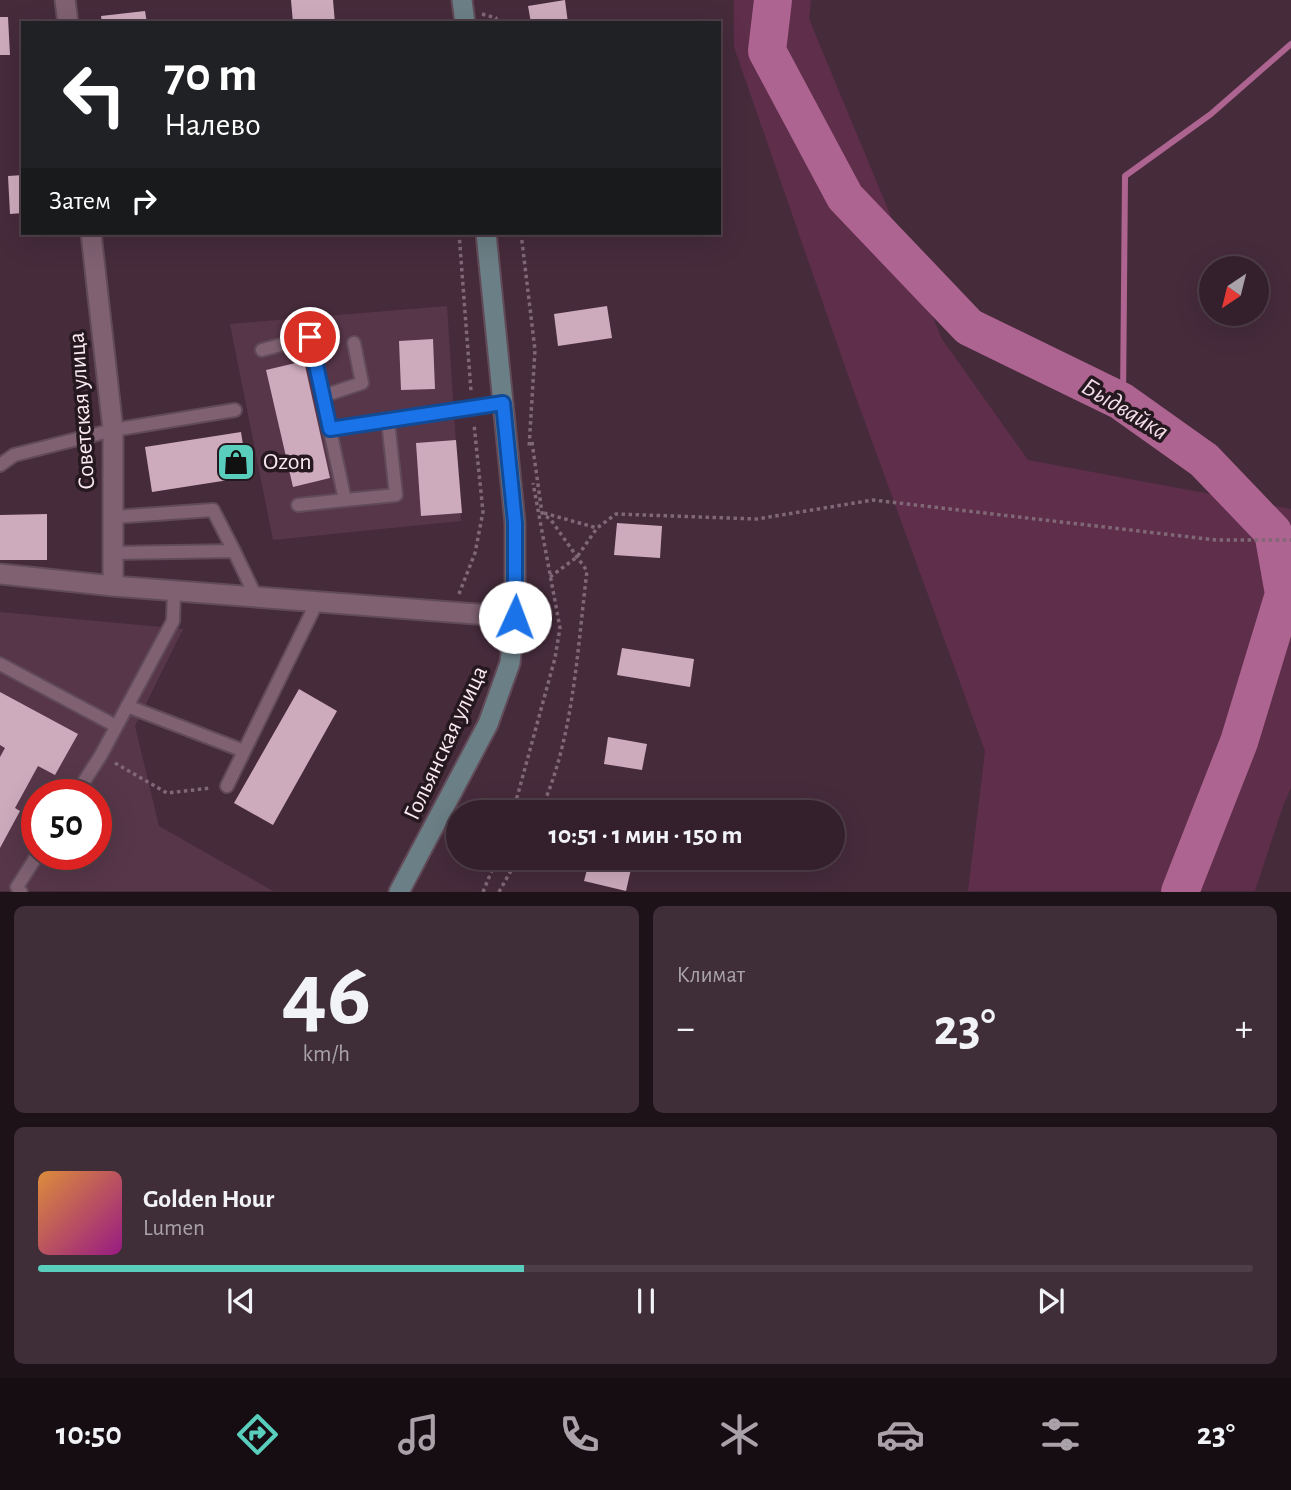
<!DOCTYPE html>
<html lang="ru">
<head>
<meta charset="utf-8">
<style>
  body { margin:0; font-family:"Alegreya Sans",sans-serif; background:#3f2d38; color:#f1f3f6; height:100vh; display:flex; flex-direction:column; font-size:26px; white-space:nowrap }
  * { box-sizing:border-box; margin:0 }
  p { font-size:23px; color:#a9a3a9 }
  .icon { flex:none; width:38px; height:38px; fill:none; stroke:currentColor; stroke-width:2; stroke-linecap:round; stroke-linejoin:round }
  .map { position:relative; height:892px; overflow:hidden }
  .side { display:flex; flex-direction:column; gap:14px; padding:14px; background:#1d1218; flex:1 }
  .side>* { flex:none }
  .guide { position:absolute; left:21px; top:21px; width:700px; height:214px; border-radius:0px; box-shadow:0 7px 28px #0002,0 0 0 2px #4e3e48; background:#202124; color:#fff; overflow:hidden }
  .needle { width:46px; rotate:215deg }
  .fabs { position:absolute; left:1199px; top:256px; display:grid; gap:14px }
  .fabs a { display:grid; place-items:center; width:70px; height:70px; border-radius:50%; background:#34202c; box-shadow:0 7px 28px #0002,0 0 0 2px #4e3e48; font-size:35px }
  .speed { position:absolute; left:21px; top:779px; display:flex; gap:14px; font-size:35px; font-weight:700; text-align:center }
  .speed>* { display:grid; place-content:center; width:91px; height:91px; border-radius:50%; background:#34202c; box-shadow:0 7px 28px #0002,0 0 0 2px #4e3e48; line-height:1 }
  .speed .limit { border:10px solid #d22; background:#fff; color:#111 }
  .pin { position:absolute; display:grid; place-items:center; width:60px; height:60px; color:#fff; margin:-30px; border:4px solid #fff; border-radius:50%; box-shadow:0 2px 7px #0007 }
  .me { position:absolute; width:77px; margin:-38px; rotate:2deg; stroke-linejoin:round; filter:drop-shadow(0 0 5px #0008) }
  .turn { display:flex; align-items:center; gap:24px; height:147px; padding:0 28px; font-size:32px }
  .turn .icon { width:91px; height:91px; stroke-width:2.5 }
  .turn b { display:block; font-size:49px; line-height:60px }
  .then { display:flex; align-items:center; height:66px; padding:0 28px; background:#0003; gap:14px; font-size:26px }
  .big { font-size:52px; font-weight:700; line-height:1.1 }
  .side .tile { flex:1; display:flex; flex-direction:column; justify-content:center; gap:10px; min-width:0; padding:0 24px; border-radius:10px; background:#3f2d38 }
  .side .dial { align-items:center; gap:0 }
  .dial b { font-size:91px; line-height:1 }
  .song { display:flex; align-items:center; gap:21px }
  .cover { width:84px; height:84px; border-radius:10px; background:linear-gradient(135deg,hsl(30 70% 55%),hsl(310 70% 35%)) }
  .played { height:7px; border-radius:4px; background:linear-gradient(90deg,#5acebd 40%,#4e3e48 40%) }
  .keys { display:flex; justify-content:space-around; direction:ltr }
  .heat { display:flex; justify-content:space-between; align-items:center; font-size:38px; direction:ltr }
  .side .tiles { flex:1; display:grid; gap:14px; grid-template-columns:1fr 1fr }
  .tile:last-child { grid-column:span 2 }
  .trip { position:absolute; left:446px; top:800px; width:399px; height:70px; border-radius:35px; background:#34202c; box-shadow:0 7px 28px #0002,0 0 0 2px #4e3e48; font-weight:700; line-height:70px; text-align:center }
  .dock { display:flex; height:112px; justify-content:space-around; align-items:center; background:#150d12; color:#a9a3a9 }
  .dock .icon { width:49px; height:49px }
  .dock .on { color:#5acebd }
  .dock b { font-size:32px; color:#f1f3f6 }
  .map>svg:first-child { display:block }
</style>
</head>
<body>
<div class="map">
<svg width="1291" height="892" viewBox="0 0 1291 892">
  <rect width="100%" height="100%" fill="#462b3b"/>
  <path fill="#573649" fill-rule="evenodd" d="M447,306L461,521L273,540L230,324Z
    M0,612L183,629L135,726L159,826L273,891H0ZM37,794H96V854H37Z"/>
  <path fill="#5e2e4b" d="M734,0H811L809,19L942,339L1028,460L1291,509V788L1283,806L1255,891H968L985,751L850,381L734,47Z"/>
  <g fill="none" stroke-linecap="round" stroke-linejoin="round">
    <path stroke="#ae6490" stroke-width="6" d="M1123,402L1125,176L1211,114L1291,44"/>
    <path stroke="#ae6490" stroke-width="38" d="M773,0L767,51L845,197L969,327L1121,401L1204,460L1273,532L1284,594L1239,742L1180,892"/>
  </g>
  <path fill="#cdabbd" d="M291,0H333L335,23H293Z
    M565,0L568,23H531L528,6Z
    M145,11L147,23H102L101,16Z
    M0,17H8L10,55H0Z
    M23,175V213L10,214L8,176Z
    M607,306L612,338L558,346L554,314Z
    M433,339L435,389L401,390L399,341Z
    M304,361L330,478L293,487L266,370Z
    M241,432L248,477L152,492L145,447Z
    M456,440L462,513L421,516L416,443Z
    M47,514V560H0V515Z
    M617,523L662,526L660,558L614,555Z
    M622,648L694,659L690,687L617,675Z
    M299,689L337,711L273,825L234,803Z
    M0,692L78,734L55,775L38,766L15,808L20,811L0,848V757L5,748L0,745Z
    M608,737L647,744L642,770L604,764Z
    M590,858H622L633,860L626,891L584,881Z"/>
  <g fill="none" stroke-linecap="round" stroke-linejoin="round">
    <defs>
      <path id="service" d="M262,350L310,337L345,500L298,505
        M323,396L362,383L354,343
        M330,429L503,403
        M0,465L14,455L113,430L235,410
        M345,500L396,495L388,421
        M113,517L213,510L234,551
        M113,553L234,551L256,597
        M0,664L116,726
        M127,706L244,751
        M227,786L317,602
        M76,794L101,755L173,621L174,591
        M21,892L17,887L38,854"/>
      <path id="minor" d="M65,0L68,23
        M91,233L113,430V586
        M0,574L113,586L515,617"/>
      <path id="secondary" d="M462,0L465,23
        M399,892L488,724L510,663L515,617V523L486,233"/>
    </defs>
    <use href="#service" stroke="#624b58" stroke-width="16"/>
    <use href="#minor" stroke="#624b58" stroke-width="23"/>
    <use href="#secondary" stroke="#624b58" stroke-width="23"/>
    <path stroke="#806876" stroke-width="3.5" stroke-dasharray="3.5 3.5" stroke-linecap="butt" d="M482,14L496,18L497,23
      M459,233L471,391
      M521,233L535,350L529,448
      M532,442L542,513L551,520L587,571C577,651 574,738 540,812
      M544,513L597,528
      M550,577L577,557L597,528L616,514L757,519L873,500L1216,540H1291
      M459,594L475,553L483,512L474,424
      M115,763L167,793L211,788
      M513,812L555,658L560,628L533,483
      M483,892L497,858
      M499,892L518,858"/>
    <use href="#service" stroke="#7f6172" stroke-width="12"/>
    <use href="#minor" stroke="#7f6172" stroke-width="19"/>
    <use href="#secondary" stroke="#6b7f86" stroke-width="19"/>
  </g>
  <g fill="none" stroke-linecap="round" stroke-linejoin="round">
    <defs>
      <path id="route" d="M310,337L330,429L503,403L515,523V617"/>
    </defs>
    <use href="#route" stroke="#114b97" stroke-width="18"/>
    <use href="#route" stroke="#1a73e8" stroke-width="12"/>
  </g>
  <defs>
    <symbol id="shop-square" viewBox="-11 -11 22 22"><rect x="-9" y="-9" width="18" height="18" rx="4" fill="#5acebd" stroke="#25181f"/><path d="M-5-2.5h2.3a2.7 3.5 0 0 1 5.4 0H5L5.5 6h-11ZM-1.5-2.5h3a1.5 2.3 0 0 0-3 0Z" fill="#111"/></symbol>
  </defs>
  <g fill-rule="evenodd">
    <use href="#shop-square" x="214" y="440" width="44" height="44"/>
  </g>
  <g text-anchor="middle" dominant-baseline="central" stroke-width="7" stroke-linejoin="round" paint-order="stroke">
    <g font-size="24" fill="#fbe9f2" stroke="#25181f">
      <text transform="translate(82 411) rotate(-94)">Советская улица</text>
      <text transform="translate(446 743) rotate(-65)">Гольянская улица</text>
    </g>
    <g font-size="24" fill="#fbe9f2" stroke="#25181f" text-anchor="start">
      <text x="263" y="462">Ozon</text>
    </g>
    <g font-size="26" font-style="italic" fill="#f3dde8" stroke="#25181f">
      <text transform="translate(1125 409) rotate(31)">Быдвайка</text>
    </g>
  </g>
</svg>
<div class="fabs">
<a><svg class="needle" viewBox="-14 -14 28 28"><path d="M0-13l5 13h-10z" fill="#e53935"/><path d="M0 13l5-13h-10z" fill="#a9a3a9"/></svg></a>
</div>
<div class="speed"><div class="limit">50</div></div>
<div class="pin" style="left:310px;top:337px;background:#d93025"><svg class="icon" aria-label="arrive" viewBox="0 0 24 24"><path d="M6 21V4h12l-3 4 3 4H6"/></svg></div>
<svg class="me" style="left:515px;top:617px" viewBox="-20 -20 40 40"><circle r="19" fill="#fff"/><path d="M0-13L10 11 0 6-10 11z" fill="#1a73e8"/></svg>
<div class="trip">10:51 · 1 мин · 150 m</div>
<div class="guide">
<div class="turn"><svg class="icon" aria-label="left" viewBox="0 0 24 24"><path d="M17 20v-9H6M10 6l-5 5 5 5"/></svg><div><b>70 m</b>Налево</div></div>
<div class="then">Затем<svg class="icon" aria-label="right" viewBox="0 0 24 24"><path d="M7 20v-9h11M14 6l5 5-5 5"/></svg></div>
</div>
</div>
<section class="side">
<div class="tiles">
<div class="tile dial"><b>46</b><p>km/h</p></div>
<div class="tile"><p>Климат</p>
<div class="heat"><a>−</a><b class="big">23°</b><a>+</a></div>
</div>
<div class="tile">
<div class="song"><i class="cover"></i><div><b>Golden Hour</b><p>Lumen</p></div></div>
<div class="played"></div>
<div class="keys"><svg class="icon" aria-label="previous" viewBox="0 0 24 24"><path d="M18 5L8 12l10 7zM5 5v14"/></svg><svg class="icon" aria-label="pause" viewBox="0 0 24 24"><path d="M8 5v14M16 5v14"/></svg><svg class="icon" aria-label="next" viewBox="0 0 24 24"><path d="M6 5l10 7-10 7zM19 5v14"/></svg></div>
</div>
</div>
</section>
<nav class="dock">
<b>10:50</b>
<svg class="icon on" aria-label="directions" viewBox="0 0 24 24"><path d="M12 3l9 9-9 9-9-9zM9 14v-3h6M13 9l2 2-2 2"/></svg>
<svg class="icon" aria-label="music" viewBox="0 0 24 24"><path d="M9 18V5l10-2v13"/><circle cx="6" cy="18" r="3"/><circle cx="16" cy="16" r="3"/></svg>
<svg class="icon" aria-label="phone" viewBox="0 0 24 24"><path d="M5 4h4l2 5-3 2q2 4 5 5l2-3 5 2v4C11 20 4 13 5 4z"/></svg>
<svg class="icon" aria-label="climate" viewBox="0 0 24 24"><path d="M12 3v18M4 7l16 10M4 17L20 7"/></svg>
<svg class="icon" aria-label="car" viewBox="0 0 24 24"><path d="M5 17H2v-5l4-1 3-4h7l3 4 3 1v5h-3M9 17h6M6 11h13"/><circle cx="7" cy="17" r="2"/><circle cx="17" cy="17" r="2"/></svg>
<svg class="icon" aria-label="filters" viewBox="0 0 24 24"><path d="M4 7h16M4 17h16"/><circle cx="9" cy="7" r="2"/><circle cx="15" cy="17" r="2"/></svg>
<b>23°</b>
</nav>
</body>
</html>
